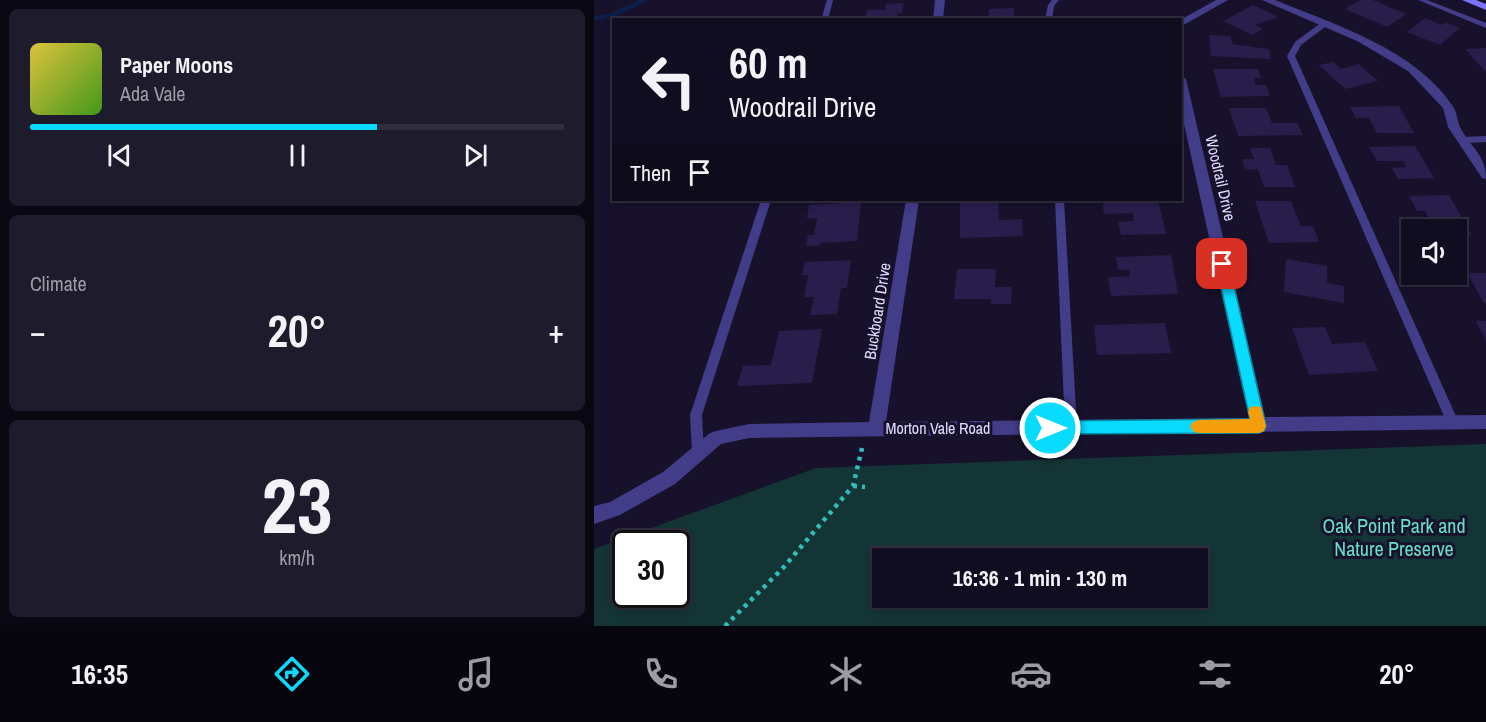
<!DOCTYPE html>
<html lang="en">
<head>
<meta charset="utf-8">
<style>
  body { margin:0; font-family:"Archivo Narrow",sans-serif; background:#1e1b2d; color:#f1f3f6; height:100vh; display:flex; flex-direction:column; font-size:22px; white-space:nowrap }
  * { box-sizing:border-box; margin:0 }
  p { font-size:20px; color:#9c9ca5 }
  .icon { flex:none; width:33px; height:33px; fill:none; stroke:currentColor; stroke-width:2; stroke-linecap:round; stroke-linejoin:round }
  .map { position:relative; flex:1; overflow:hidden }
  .sheet { display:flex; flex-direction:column; gap:9px; padding:9px; background:#090712; width:594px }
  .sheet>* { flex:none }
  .guide { position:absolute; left:18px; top:18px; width:570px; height:183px; border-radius:0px; box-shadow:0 3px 9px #0003,0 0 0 2px #302d3e; background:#110d20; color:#f1f3f6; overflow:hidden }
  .buttons { position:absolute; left:807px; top:219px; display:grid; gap:12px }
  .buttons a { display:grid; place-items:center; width:66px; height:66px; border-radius:0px; background:#110d20; box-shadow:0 3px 9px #0003,0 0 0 2px #302d3e; font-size:30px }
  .speed { position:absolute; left:18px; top:530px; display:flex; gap:12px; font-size:30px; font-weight:700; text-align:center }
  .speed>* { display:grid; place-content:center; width:78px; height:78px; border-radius:50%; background:#110d20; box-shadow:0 3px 9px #0003,0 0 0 2px #302d3e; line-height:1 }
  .speed .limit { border:3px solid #111; border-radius:9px; background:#fff; color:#111 }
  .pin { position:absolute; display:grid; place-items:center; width:51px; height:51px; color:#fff; margin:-26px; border-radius:12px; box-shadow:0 3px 9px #0006 }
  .me { position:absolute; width:66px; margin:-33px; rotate:90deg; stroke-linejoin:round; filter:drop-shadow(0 0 4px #0008) }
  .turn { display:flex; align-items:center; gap:21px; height:126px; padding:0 18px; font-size:27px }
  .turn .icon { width:78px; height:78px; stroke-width:2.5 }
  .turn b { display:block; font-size:42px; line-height:51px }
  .then { display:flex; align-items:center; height:57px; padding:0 18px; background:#0003; gap:12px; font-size:22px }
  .big { font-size:45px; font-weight:700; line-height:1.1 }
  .sheet .tile { flex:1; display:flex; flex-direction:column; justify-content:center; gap:9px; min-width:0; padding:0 21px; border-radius:9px; background:#1e1b2d }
  .sheet .dial { align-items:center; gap:0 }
  .dial b { font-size:78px; line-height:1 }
  .song { display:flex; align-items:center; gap:18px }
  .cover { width:72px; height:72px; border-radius:9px; background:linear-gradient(135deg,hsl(50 70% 55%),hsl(100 70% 35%)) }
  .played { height:6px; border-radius:3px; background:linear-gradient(90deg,#08dbfe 65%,#302d3e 65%) }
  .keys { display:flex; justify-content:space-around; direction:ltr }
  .heat { display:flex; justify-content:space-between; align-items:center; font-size:33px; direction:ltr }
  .trip { position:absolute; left:278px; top:548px; width:336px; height:60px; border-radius:0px; background:#110d20; box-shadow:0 3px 9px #0003,0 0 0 2px #302d3e; font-weight:700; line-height:60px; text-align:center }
  .tab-bar { display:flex; height:96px; justify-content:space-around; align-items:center; background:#07050d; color:#9c9ca5 }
  .tab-bar .icon { width:42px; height:42px }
  .tab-bar .on { color:#08dbfe }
  .tab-bar b { font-size:27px; color:#f1f3f6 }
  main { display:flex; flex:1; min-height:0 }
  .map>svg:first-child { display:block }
</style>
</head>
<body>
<main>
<section class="sheet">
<div class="tile">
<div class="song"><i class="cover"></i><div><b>Paper Moons</b><p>Ada Vale</p></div></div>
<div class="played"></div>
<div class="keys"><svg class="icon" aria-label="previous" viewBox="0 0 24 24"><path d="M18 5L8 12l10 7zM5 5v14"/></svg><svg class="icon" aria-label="pause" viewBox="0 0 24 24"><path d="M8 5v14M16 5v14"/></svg><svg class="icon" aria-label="next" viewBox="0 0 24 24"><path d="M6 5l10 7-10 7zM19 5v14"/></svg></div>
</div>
<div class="tile"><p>Climate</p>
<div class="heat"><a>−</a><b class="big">20°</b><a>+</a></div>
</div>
<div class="tile dial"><b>23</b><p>km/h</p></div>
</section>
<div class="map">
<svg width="892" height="626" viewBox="0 0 892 626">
  <rect width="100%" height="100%" fill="#17112b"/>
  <path fill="#143535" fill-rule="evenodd" d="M892,444V626H0V549L222,468ZM32,543H82V594H32ZM288,558H603V597H288Z"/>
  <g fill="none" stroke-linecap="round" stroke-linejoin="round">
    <path stroke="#0b1f4a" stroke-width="4.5" d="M0,18L16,16L50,0"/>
  </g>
  <path fill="#291d4c" d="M766,0H779L812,14L793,27L751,9Z
    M310,3L308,13H304L303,20H271L273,10H291L292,4Z
    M659,5L685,17L661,25L669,29L658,35L629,21Z
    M420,8V20H394L395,9Z
    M831,18L848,25L851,22L866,28L846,45L813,32Z
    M615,35L637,36L638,44L675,49L677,59L617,56Z
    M892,48V72L871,49Z
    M739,62L747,69L765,64L784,81L751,89L725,65Z
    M619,69H664L667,78H660L662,85H672L676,96L627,97Z
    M805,106L820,133H783L775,118H762L756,107Z
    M635,108H672L678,123H703L709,135L644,136Z
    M821,146L840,178L804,179L798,168L812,167L809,161H783L775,147Z
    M656,148H676L682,165H693L701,187H670L664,169L651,170L648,159H660Z
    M855,195L878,235L862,236V230H821L817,221H836L831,211H823L815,196Z
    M404,200L405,220L428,219L429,236L366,238V202Z
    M508,200H564L572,234L527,235L524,222L540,221L539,213L510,214Z
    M661,201H697L707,226H719L725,242L675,243Z
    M267,202L263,241L226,243L225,246H212L214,235H220L223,218H213L215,205Z
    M577,255L584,294L517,296L514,277L536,276L535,270H524L522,257Z
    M692,259L733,266V283L750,286V303L690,292Z
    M257,260L253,288H247L243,314L216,315L220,297H210L214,275H208L211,262Z
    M363,269H402L401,287H418L417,304H397V299H360Z
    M873,273H892V303H890Z
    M882,321H892V341Z
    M571,323L577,353L503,355L500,325Z
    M731,327L738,344L771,342L784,371L715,375L698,328Z
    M228,329L218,383L143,386L149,366L177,365L185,331Z"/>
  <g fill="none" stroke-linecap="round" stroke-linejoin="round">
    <path stroke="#31bdba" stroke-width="4.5" stroke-dasharray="4 5" stroke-linecap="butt" d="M259,486L271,487
      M131,626L189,568L259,486L269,444"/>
    <path fill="#433c89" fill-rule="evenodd" d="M233,0H239L234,20H227Z
      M458,0H465L460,6L458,20H451L454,5Z
      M824,0H833L892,23V28Z
      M728,22L735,24L707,45L701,56L865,423L863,427L859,428L855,427L853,423L693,56L701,42Z
      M892,136V142L869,143L865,140L869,137Z
      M167,200H177L108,415L110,453L108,457L104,458L100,457L98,453L96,415Z
      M461,200H470L483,427L481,431L477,432L473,431L471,427Z"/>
    <path fill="#433c89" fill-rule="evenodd" d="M341,0H351L349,20H339Z
      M622,0H634L586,27V20Z
      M668,0H681C742,25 820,49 858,105C863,111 863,120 866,127C876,147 892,154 892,179L888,178L854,127L849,108L814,71L763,41Z
      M586,76L592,79L671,417L892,415V429L155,438L127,444L81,484L26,515L0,524V506L16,502L69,472L116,433L122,431L155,424L275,422L312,200H325L292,422L655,418L586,106Z"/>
    <path fill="#7c72fe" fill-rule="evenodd" d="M868,0H882L892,4V10Z"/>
  </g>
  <path fill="#08dbfe" stroke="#058ea5" stroke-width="1.5" d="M628,259L635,264L672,426L670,431L665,433L456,434L450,432L448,428L450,423L456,421L656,419L622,264Z"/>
  <path fill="#f59e0b" d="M661,406L667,407L672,426L670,431L665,433H604L599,431L596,426L599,422L604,420L656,419L654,412L656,407Z"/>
  <g text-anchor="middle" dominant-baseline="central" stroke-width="6" stroke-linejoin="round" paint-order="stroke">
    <g font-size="16" fill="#e1dbff" stroke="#17112b">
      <text transform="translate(627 178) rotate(77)">Woodrail Drive</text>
      <text transform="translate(283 311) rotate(-81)">Buckboard Drive</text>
      <text x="344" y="428">Morton Vale Road</text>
    </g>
    <g font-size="20" fill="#65e1c7" stroke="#17112b">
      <text x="800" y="525">Oak Point Park and<tspan x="800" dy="23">Nature Preserve</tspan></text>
    </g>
  </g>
</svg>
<div class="buttons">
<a><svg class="icon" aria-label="sound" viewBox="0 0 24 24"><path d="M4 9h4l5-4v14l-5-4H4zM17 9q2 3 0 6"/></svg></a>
</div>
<div class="speed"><div class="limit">30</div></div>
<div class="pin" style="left:628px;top:264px;background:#d93025"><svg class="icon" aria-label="arrive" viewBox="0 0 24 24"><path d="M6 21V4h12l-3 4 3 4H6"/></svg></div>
<svg class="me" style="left:456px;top:428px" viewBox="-20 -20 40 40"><circle r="17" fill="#08dbfe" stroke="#fff" stroke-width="3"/><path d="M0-11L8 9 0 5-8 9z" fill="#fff"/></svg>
<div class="trip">16:36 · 1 min · 130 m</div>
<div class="guide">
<div class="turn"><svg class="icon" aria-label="left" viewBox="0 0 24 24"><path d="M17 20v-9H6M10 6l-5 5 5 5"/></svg><div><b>60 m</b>Woodrail Drive</div></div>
<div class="then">Then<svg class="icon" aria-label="arrive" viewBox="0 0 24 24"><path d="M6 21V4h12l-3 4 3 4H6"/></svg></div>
</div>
</div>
</main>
<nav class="tab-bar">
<b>16:35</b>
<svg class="icon on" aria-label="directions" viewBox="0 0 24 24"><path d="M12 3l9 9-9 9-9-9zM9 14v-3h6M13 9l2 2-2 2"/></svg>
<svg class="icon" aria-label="music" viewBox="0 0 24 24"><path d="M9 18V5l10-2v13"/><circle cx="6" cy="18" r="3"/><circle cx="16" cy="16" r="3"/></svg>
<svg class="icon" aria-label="phone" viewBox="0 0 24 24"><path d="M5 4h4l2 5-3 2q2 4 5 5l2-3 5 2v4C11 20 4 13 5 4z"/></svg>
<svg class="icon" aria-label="climate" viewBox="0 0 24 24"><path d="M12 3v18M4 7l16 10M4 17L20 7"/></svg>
<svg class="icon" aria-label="car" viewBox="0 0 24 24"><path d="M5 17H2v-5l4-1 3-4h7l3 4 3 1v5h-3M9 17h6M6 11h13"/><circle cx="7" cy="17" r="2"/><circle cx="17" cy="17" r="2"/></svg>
<svg class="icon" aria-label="filters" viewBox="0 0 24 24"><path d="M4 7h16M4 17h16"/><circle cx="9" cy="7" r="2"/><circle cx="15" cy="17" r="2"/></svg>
<b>20°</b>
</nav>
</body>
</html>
